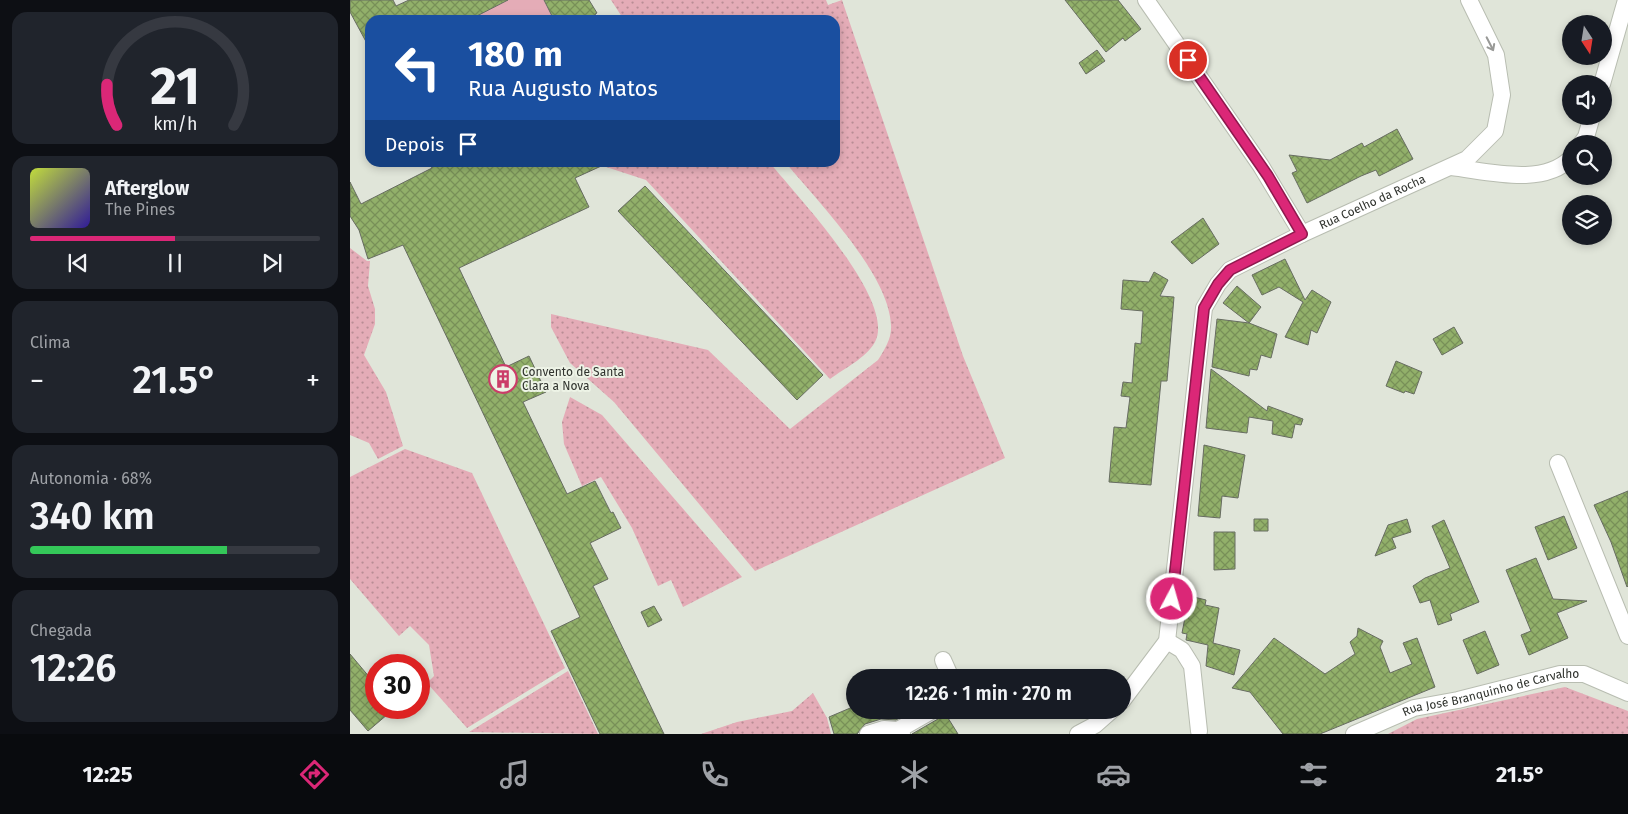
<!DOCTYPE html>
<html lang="pt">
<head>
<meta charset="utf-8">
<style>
  body { margin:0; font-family:"Fira Sans",sans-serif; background:#20242c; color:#f1f3f6; height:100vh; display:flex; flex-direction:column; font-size:19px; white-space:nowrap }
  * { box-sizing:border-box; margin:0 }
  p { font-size:16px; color:#9ea1a6 }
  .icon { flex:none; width:28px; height:28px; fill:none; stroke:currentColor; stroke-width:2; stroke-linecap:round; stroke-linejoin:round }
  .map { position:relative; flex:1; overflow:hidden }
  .details { display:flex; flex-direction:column; gap:12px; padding:12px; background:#0d0f14; width:350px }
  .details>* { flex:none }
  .hud { position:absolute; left:15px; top:15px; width:475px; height:152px; border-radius:15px; box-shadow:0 2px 8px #0003; background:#1a4fa0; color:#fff; overflow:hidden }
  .needle { width:32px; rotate:168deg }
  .buttons { position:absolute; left:1212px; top:15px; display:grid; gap:10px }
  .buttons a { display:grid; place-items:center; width:50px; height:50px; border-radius:50%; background:#171b24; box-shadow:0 2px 8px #0003; font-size:25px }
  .speed { position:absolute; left:15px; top:654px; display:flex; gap:10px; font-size:25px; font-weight:700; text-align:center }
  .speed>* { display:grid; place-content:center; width:65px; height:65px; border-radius:50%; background:#171b24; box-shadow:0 2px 8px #0003; line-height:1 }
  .speed .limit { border:8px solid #d22; background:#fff; color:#111 }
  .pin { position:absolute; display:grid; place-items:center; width:42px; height:42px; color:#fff; margin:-21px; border:2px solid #fff; border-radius:50%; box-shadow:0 1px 5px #0007 }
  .me { position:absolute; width:55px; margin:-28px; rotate:6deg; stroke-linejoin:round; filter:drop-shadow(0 0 4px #0008) }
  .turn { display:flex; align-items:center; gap:18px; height:105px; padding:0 20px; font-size:22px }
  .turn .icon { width:65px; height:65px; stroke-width:2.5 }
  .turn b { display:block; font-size:35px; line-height:42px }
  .then { display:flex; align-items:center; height:48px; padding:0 20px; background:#0003; gap:10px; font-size:19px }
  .big { font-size:38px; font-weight:600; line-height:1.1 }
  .details .tile { flex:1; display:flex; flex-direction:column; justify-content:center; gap:8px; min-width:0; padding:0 18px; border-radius:15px; background:#20242c }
  .details .dial { align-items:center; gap:0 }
  .dial svg { height:130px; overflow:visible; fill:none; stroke:#363941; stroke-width:7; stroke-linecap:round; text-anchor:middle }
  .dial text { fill:#f1f3f6; stroke:none }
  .song { display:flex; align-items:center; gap:15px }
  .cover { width:60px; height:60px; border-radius:8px; background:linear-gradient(135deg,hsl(70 70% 55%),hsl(250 70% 35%)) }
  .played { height:5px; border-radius:2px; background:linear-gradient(90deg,#db2777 50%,#363941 50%) }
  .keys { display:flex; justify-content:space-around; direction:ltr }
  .heat { display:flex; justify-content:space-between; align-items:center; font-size:28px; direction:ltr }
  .charge { height:8px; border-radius:4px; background:linear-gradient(90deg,#34c759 68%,#363941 0) }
  .trip { position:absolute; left:496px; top:669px; width:285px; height:50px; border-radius:25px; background:#171b24; box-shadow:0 2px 8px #0003; font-weight:600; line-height:50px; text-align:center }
  .tabs { display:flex; height:80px; justify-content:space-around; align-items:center; background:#090b0e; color:#9ea1a6 }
  .tabs .icon { width:35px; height:35px }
  .tabs .on { color:#db2777 }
  .tabs b { font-size:22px; color:#f1f3f6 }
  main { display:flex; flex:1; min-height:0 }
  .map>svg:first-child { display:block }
</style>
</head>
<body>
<main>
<section class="details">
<div class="tile dial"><svg viewBox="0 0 100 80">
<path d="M14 69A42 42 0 1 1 86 69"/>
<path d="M14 69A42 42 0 0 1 8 44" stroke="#db2777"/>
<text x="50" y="56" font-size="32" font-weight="700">21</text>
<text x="50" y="72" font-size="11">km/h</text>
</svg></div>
<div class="tile">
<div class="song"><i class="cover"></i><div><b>Afterglow</b><p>The Pines</p></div></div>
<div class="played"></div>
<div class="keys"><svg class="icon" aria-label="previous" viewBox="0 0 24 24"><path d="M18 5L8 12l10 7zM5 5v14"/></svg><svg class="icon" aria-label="pause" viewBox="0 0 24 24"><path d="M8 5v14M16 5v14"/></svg><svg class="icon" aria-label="next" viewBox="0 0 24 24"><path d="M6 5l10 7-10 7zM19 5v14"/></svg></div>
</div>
<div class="tile"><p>Clima</p>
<div class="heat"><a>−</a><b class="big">21.5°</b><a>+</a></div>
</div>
<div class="tile"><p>Autonomia · 68%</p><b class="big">340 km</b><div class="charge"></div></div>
<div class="tile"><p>Chegada</p><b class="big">12:26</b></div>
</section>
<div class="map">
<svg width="1278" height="734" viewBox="0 0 1278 734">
  <defs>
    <pattern id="grass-dots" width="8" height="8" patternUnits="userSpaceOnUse" patternTransform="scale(1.25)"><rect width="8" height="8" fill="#e4acb7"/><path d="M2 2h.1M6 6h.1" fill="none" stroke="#b98d95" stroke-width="1.8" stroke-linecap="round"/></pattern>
    <pattern id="building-cross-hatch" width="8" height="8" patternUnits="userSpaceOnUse" patternTransform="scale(1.25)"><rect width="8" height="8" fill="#92b06a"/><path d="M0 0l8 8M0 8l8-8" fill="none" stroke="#789058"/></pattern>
  </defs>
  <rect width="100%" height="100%" fill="#e0e5d9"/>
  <path fill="url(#grass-dots)" d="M261,0H476L478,5L492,0L613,356L655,458L405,571L264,402L220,363L201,327V314L358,350L440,429L528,360C535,349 542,338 541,325C539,274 468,202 436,163L485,162V20H274Z
    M249,162L420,163C446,195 547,301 525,342C516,358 495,368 480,379L296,180L247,164Z
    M0,248L17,261H20L18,286L25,309V324L14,355L36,392L53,446L28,459L19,443L0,435Z
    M220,397L252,415L392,577L333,607L321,580L308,586L282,528L251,477L232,486L214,444L212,422Z
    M55,449L122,473L215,668L117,728L77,683L84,676L79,645L60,626L49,636L0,579V477Z
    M218,671L248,734L119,732Z
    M1215,687L1278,711V734H1038L1067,719Z
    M463,693L477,718L481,734H351L387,722L442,711Z"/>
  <path fill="#e4acb7" d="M158,0H194L204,20H119Z"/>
  <path fill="url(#building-cross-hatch)" stroke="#676c61" d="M0,0H43L46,6L59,0H158L119,20H20V49L0,12Z
    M194,0H239L247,13L245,14L248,20H204Z
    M715,0H768L791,29L775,41L773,38L756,52Z
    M747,50L755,61L736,74L729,63Z
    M1047,129L1063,159L1029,176L1026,170L1011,176L957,203L942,173L947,171L939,155L980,160L1012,143L1014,147Z
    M79,162H260L225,178L239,207L109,268L156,367L179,356L196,392L173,402L217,494L245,481L261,513L263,512L271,528L240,543L258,579L243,586L314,734H250L201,631L230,617L53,245L18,259L9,230L0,216V182L11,204L82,168Z
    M295,186L473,375L447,400L268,211Z
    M853,218L869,244L842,264L821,242Z
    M935,259L955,300L962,290L981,302L967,333L961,330L958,345L935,337L953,302L929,287L912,295L902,275Z
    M804,272L818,280L810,296L824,297L817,381H811L801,485L759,482L764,427L776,428L780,397L771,396L773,382L782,383L785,343L791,344L793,311L771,309L773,280L799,282Z
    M887,286L911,307L899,323L927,334L921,358L911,355L907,370L900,369L899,376L862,367L867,319L899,323L873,303Z
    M1104,327L1113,343L1092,355L1083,339Z
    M1046,361L1072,372L1064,394L1055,391L1054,393L1036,386Z
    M861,369L917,411L918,406L953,419L951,425L945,424L942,438L922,434L923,421L899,417L897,433L856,428Z
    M854,445L895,455L888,498L872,496L870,518L848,516Z
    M1278,491V586L1277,587L1261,542L1244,505Z
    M1214,516L1227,548L1198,560L1185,527Z
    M904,519H918V531H904Z
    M1057,519L1061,532L1042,538L1046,548L1025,556L1038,525Z
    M1094,520L1129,602L1100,614L1102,620L1088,625L1080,600L1070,603L1063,586L1075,578L1100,568L1082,526Z
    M864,532H885V569L864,570Z
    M1186,558L1203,599L1237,601L1207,613L1218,638L1179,655L1171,635L1181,631L1156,570Z
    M844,597L856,600L855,605L869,608L863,643L890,650L884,675L856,666L858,645L836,640L837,634L832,633L838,602L843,603Z
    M304,606L312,620L298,627L291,612Z
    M1008,628L1033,641L1030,647L1040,673L1062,664L1053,643L1067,638L1085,687L970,734H933L900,692L882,688L924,638L975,674L1005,654L1000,642L1007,636Z
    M1135,631L1149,665L1127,674L1113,640Z
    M0,654L26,685V708H45L18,731L0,710Z
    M505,706V710H563L546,720L531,719L515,724L507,734H484L479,717Z
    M593,710L608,734H562L588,719Z"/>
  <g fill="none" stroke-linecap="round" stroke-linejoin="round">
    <defs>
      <g id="minor">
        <path d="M796,0L911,166L952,234"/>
        <path d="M1252,84L1276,0"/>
        <path d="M1231,144L1236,137L1242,116"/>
        <path d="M1101,167C1137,171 1193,187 1221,158"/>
        <path d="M1208,463L1278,636"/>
        <path d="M817,641L832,650L842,666L849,731"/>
        <path d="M593,660L601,678"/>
        <path id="s1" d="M772,701L817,641L854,308L868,284L880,270L952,234L1117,159L1145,131L1152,95L1146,55L1119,0"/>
        <path d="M548,730L583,710"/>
        <path d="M518,734L534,729L548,730L552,734"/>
        <path d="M728,734L745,725L762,710"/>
        <path id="s2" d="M1004,734L1064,708L1108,700L1210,674H1234L1278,693"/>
      </g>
    </defs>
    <use href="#minor" stroke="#b8bdb1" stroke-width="18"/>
    <use href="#minor" stroke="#fff" stroke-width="16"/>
  </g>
  <defs><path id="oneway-shaft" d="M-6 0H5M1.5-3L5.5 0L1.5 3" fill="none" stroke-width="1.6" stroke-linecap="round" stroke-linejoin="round" transform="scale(1.25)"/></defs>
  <use stroke="#989996" href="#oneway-shaft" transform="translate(1140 44) rotate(63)"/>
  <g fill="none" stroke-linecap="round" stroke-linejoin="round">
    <defs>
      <path id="route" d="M822,599L854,308L868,284L880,270L952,234L918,176L838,60"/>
    </defs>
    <use href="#route" stroke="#8e194d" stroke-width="12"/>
    <use href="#route" stroke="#db2777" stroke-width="9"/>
  </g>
  <defs>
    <symbol id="building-ring" viewBox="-11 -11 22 22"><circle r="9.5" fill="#edf3e6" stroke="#cb3d69" stroke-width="1.5"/><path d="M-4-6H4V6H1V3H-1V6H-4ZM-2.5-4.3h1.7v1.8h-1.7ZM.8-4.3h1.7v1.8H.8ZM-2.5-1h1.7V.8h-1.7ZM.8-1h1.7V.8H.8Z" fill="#cb3d69"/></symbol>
  </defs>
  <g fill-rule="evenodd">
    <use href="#building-ring" x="137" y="363" width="32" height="32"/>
  </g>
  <g text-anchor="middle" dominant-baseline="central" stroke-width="4" stroke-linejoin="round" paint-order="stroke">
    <g font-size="12" fill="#30332e" stroke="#edf3e6">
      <text stroke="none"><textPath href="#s1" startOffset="614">Rua Coelho da Rocha</textPath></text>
      <text stroke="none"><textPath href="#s2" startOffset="144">Rua José Branquinho de Carvalho</textPath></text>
    </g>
    <g font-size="12" fill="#30332e" stroke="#edf3e6" text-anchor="start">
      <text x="172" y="372">Convento de Santa<tspan x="172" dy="14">Clara a Nova</tspan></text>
    </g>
  </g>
</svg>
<div class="buttons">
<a><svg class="needle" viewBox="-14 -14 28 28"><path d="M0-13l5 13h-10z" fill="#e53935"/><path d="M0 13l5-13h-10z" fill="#9ea1a6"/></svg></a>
<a><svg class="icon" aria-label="sound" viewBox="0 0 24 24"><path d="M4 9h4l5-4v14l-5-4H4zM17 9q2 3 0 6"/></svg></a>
<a><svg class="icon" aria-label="search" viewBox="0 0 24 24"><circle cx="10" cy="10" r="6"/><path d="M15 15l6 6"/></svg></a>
<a><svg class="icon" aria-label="layers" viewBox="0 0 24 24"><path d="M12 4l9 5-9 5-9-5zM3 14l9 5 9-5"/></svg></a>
</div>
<div class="speed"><div class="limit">30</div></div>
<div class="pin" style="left:838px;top:60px;background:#d93025"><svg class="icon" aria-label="arrive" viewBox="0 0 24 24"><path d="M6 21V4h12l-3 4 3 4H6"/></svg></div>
<svg class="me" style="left:822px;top:599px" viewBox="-20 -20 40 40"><circle r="17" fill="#db2777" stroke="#fff" stroke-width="3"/><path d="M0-11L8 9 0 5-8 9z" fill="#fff"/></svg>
<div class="trip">12:26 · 1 min · 270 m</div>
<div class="hud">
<div class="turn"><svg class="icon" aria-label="left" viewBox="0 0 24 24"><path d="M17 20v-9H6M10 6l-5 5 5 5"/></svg><div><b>180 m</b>Rua Augusto Matos</div></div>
<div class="then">Depois<svg class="icon" aria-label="arrive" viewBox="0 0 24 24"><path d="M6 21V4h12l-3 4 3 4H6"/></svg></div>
</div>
</div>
</main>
<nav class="tabs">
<b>12:25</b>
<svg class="icon on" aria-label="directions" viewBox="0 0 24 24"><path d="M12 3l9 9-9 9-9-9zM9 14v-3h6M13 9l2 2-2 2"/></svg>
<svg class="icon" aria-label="music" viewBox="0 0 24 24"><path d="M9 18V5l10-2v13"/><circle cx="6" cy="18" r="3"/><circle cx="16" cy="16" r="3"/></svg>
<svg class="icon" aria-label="phone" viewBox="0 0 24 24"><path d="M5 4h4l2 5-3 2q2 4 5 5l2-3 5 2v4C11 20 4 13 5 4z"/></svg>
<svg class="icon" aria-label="climate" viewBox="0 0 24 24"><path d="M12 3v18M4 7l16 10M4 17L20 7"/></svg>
<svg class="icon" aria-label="car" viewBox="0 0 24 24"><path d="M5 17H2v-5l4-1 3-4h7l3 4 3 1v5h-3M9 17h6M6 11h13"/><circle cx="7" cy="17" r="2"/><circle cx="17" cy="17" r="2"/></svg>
<svg class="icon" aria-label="filters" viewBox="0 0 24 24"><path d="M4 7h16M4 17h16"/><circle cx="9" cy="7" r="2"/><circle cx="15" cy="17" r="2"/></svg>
<b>21.5°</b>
</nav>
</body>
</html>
